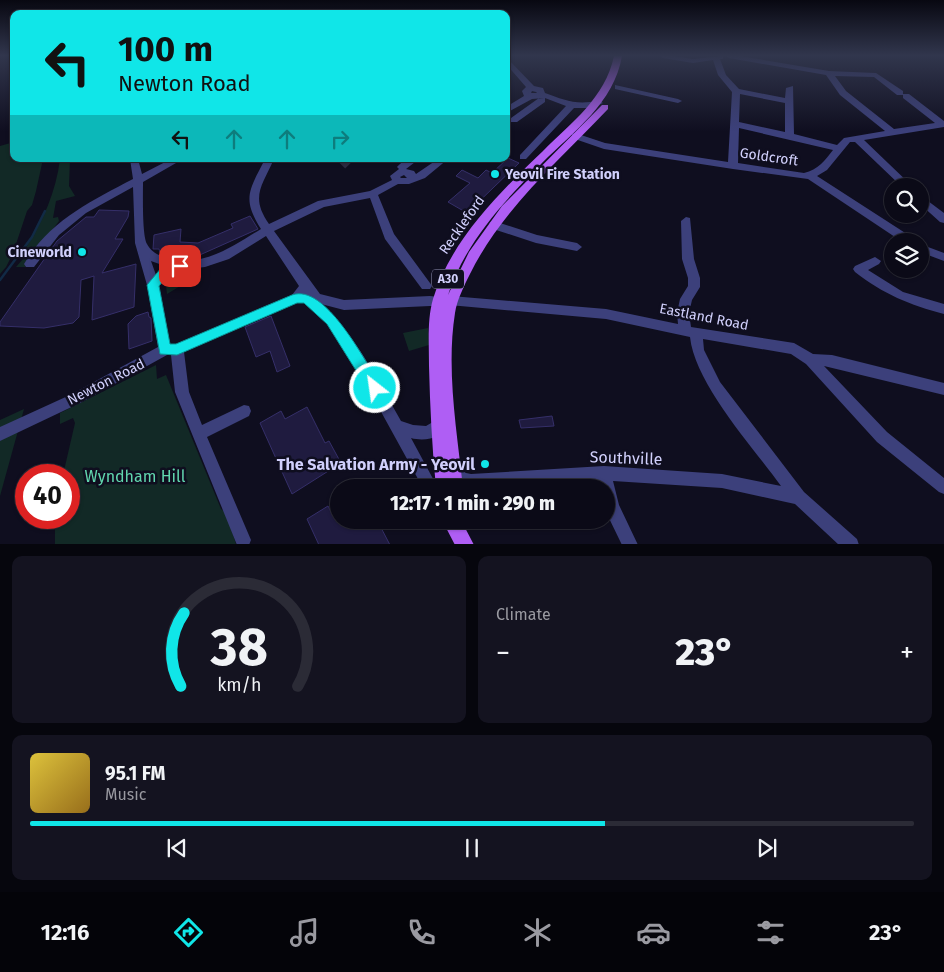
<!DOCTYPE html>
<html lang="en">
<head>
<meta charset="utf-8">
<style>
  body { margin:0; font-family:"Fira Sans",sans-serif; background:#141320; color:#f1f3f6; height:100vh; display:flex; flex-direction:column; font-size:19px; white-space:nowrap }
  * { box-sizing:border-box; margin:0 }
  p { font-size:16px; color:#9a9aa1 }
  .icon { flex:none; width:28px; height:28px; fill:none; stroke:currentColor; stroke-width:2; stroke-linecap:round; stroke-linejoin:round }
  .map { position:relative; height:544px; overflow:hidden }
  .side { display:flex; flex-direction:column; gap:12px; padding:12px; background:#06060d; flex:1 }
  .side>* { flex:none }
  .guide { position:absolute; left:10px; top:10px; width:500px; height:152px; border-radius:10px; box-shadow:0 1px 4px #0004,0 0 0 1px #2b2b36; background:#10e6e8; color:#111; overflow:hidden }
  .fabs { position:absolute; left:884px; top:178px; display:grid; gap:10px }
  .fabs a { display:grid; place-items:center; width:45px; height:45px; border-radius:50%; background:#0b0a17; box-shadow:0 1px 4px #0004,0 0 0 1px #2b2b36; font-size:25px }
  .speed { position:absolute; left:15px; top:464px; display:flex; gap:10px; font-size:25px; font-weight:700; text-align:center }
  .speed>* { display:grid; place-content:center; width:65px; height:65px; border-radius:50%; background:#0b0a17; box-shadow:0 1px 4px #0004,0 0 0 1px #2b2b36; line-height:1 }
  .speed .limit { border:8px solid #d22; background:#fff; color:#111 }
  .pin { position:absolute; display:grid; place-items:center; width:42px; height:42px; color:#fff; margin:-21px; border-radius:10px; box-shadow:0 2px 8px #0006 }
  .me { position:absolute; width:55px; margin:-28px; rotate:330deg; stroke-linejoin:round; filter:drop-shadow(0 0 4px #0008) }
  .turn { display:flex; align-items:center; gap:18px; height:105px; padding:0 25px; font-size:22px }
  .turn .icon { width:65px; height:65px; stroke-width:2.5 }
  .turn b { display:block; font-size:35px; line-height:42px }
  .lanes { display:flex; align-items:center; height:48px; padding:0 25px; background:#0003; justify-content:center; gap:25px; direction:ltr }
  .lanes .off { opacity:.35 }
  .big { font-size:38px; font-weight:800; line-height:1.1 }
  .side .tile { flex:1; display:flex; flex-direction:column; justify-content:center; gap:8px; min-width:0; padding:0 18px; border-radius:10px; background:#141320 }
  .side .dial { align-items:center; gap:0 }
  .dial svg { height:130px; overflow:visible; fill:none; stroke:#2b2b36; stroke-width:7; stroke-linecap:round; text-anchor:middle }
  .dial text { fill:#f1f3f6; stroke:none }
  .song { display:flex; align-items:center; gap:15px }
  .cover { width:60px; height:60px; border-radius:8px; background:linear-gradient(135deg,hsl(50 70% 55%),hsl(40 70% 35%)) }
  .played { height:5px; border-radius:2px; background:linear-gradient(90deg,#10e6e8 65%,#2b2b36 65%) }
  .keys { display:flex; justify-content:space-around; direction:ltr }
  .heat { display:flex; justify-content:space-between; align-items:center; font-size:28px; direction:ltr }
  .side .tiles { flex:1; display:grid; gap:12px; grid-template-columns:1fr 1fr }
  .tile:last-child { grid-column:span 2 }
  .trip { position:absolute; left:330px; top:479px; width:285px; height:50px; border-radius:25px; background:#0b0a17; box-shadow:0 1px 4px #0004,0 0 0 1px #2b2b36; font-weight:800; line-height:50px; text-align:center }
  .menu { display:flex; height:80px; justify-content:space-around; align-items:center; background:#040409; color:#9a9aa1 }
  .menu .icon { width:35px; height:35px }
  .menu .current { color:#10e6e8 }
  .menu b { font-size:22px; color:#f1f3f6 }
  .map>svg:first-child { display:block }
</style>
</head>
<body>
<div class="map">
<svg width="944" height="545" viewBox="0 0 944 545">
  <rect width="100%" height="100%" fill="#0f0e1f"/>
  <path fill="#122926" d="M14,142V159H43L36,191L32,205L27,211L14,250L25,249C43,221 56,192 60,159H70L69,186L75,196L56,201L53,218L58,217L59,221L25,267H16L30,251H14L6,267L0,274V146Z
    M186,270L194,271L200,274L167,294L166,285L171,278Z
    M428,328L429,345L409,351L403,333Z
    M156,365L157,379L166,375L221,509L226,513L236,544L55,545V518H69V475H63L75,423L73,418L60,424V413Z
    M24,409L0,496V420Z"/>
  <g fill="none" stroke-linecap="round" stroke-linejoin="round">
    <path stroke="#112a45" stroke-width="2.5" d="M0,280L32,237L45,211"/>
  </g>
  <path fill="#1f1b3f" stroke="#352f69" d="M508,158L519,163L467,213L448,202L470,183L456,176L462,170L478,178L486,170L492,173Z
    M99,210L129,211L128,217L115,239H123L102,273L136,264L134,307L92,320L94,276L81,280L79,317L73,323L44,328L0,326V322L57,241L86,217H94Z
    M250,216L258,229L193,258L163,255L160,253L159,249H153L154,235L181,229L180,242L198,243L233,228L231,224Z
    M148,312L149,317L151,318L152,341L129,349L128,324L136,316Z
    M271,316L290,366L277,372L270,351L256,357L245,327Z
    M307,407L325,443L329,441L341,463L292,494L260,423L281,411L285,419Z
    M552,416L554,426L521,428L519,420Z
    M328,506L333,516L339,512V520H377L390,545H319L307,519Z"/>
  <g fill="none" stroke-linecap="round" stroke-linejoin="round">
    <path stroke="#2c2b40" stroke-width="9" stroke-dasharray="9 4.5" stroke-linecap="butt" d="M342,159L350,167"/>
    <path fill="#3c407b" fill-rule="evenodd" d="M659,56H674L693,59L723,56V59H720L726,75L739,89L785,98L786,88L793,86L794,134L837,145L844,138L885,131L840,95L826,75L729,58L726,56H740L829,71L876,73L903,91V94H909L944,121V127L864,140L912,186H901L855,142H850L827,170L817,176L913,238L914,241H901L808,179L733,169L604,149L572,138V134L575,133L605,143L728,162L732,92L718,75L713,60L693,63L663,58ZM835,76L874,77L897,95H903V98L935,123L894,129L846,91ZM740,94L785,103V132L739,122ZM739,128L833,150C825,160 818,170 804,173L738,163Z
      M506,57L534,86L543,88L545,93C564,100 578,106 599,100L603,103L592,108H574L526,159H520V155L566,106L545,98V102L517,122H511V118L539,98H544L532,99L506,113V107L524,96L522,91L526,87L506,64ZM532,91L536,92L537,93H531Z
      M615,85L678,99L682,101L678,103L615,89Z
      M130,159H138L142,174L171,159H183L143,182C143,193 142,236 147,244C151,252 159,256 168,258C203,268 233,246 261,229C241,198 250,189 265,159H274C262,186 250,197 269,224L318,201L370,191L392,180L390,176L399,169L397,167C403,160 410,158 419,159L406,169L414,171L416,174L438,159H448L425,178L409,184H398L378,195L394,234L430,283L432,286L430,289H422L385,239L370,198L324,207L274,231L320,294L344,300L430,296L439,297L445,301L447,298L451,296L606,309L678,324L677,313L680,299L688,286V278L682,259L681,221L686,217L690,218L694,259L700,278V287L692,300L689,313L691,327L794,343L813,354L832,355L944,383V395L824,366L887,432L944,478V494L939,492L877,442L806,364L791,354L703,339L704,350L720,382L804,492L857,539L859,545H839L795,504L722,488L613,481L619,505L638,545H622L606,512V488H600L598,481L464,488L448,477L446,472L448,467L453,465L466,473L471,474L604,466L722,474L781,486C753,447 695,384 690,337L606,319L449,305L448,310L444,312L436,306H430L344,310L321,304C355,334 379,382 401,421L413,425L426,426L443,416L448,418L450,423C444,438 425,442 411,438L438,488H423L363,379L327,324L302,300L184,352L189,392L202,425L244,405L249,406L251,411L249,416L207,437L251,540L249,545H237L175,392L171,355H167L80,403L0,441V427L70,395L158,347L147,285L135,243L133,187L86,213L59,235L34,267H26L24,264C49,221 91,201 133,179ZM404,175L407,178H401L400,177ZM266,236L299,286L292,295L176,344H170L159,286L171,273L180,270L205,267L229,259ZM151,261L165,266L156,275Z
      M920,195L944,213V223L940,222L920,204Z
      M494,221L537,235L577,243L582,247L577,251L536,243L490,228L489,225L490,222Z
      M920,244L944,253V261L920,252Z
      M875,257L881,261L879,264L868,270L903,292L944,304V314C910,305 883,294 855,272L853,269L855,266Z"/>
    <path fill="#af5ef4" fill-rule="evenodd" d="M614,56H622C614,103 574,131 542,163C504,201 465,243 448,295L469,252L502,206L602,105H608V109C559,161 502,209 470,274C464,286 457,300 455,313C446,370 457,431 463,488H436C432,447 430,407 429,366C429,344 427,320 433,299C451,240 500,192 543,151C572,122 605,98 614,56Z
      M442,520H461L474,545H455Z"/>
  </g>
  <linearGradient id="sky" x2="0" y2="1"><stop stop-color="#080811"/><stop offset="0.42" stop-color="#31364d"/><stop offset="1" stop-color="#31364d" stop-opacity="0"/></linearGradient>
  <rect width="944" height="132" fill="url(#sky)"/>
  <path fill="#10e6e8" stroke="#0a9697" d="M180,262L186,266L184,269L170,273L159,286L170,344H176L292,295C325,283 364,360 380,384L382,388L380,393L375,394L370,393L327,324L304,303H297L177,355L160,354L147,285L162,267Z"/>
  <g fill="#10e6e8" stroke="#0f0e1f" stroke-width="2">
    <circle cx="495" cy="174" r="5"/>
    <circle cx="82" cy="252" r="5"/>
    <circle cx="485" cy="464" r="5"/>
  </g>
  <g text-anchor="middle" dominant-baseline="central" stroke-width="5" stroke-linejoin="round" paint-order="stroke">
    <rect fill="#0f0e1f" stroke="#9796ba" stroke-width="1" x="432" y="269.5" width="32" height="19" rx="4"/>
    <g font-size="12" font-weight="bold" fill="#d1d0fc">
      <text x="448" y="279">A30</text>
    </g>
    <g font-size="14" fill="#d1d0fc" stroke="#0f0e1f">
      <text transform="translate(769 157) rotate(8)">Goldcroft</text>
      <text transform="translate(462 225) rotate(-55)">Reckleford</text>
      <text transform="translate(704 317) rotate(11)">Eastland Road</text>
      <text transform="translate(106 382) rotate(-27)">Newton Road</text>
    </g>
    <g font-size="14" font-weight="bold" fill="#d1d0fc" stroke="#0f0e1f" text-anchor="start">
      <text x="505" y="174">Yeovil Fire Station</text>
      <text x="72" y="252" text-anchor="end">Cineworld</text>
    </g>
    <g font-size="16" fill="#d1d0fc" stroke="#0f0e1f">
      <text transform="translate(626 458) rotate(2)">Southville</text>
    </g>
    <g font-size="16" font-weight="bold" fill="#d1d0fc" stroke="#0f0e1f" text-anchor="end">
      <text x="475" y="464">The Salvation Army - Yeovil</text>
    </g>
    <g font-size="16" fill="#61d6ae" stroke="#0f0e1f">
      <text x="135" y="476">Wyndham Hill</text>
    </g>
  </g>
</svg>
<div class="fabs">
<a><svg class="icon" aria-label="search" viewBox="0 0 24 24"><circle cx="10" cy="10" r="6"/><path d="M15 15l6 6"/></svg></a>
<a><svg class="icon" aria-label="layers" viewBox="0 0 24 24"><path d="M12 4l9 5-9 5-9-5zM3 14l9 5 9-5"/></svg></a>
</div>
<div class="speed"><div class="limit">40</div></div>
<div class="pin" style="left:180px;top:266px;background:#d93025"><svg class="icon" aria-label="arrive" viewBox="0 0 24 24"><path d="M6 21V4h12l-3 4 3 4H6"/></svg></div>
<svg class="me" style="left:375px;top:388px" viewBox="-20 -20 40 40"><circle r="17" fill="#10e6e8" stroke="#fff" stroke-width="3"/><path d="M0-11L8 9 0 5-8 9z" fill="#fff"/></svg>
<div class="trip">12:17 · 1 min · 290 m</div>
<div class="guide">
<div class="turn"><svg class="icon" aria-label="left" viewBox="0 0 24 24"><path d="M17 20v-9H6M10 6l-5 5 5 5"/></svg><div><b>100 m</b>Newton Road</div></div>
<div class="lanes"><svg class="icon" aria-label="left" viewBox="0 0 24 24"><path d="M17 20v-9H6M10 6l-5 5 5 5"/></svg><svg class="icon off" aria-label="ahead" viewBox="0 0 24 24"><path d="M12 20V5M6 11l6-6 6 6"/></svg><svg class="icon off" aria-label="ahead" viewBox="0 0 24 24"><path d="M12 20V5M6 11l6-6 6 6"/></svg><svg class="icon off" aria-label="right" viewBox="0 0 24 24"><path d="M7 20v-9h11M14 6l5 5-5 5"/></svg></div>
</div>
</div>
<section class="side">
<div class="tiles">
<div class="tile dial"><svg viewBox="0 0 100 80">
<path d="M14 69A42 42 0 1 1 86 69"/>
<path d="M14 69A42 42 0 0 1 16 24" stroke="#10e6e8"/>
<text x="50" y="56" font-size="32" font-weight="700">38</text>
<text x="50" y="72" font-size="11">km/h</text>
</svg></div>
<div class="tile"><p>Climate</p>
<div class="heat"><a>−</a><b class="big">23°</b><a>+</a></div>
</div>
<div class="tile">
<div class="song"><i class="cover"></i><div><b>95.1 FM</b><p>Music</p></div></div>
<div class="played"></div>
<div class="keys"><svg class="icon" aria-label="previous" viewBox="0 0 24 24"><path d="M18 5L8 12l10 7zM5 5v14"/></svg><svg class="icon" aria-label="pause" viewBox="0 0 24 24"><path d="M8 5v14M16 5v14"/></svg><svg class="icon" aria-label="next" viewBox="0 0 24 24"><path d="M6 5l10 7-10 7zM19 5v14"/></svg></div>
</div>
</div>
</section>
<nav class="menu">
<b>12:16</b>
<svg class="icon current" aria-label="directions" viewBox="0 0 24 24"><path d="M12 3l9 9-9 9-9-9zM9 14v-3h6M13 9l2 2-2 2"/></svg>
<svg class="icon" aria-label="music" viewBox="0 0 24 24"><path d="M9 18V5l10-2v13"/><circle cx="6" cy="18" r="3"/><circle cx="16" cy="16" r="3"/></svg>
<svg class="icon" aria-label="phone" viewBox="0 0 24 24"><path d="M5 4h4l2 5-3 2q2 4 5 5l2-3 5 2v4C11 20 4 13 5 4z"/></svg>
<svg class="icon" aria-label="climate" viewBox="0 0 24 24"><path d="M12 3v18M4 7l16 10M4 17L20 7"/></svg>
<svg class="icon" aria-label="car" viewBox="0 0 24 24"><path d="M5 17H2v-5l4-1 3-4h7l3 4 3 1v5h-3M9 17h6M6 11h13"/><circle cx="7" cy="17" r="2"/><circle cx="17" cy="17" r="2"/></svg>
<svg class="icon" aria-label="filters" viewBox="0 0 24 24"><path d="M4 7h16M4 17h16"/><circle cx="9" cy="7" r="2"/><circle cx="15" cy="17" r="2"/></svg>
<b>23°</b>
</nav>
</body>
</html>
